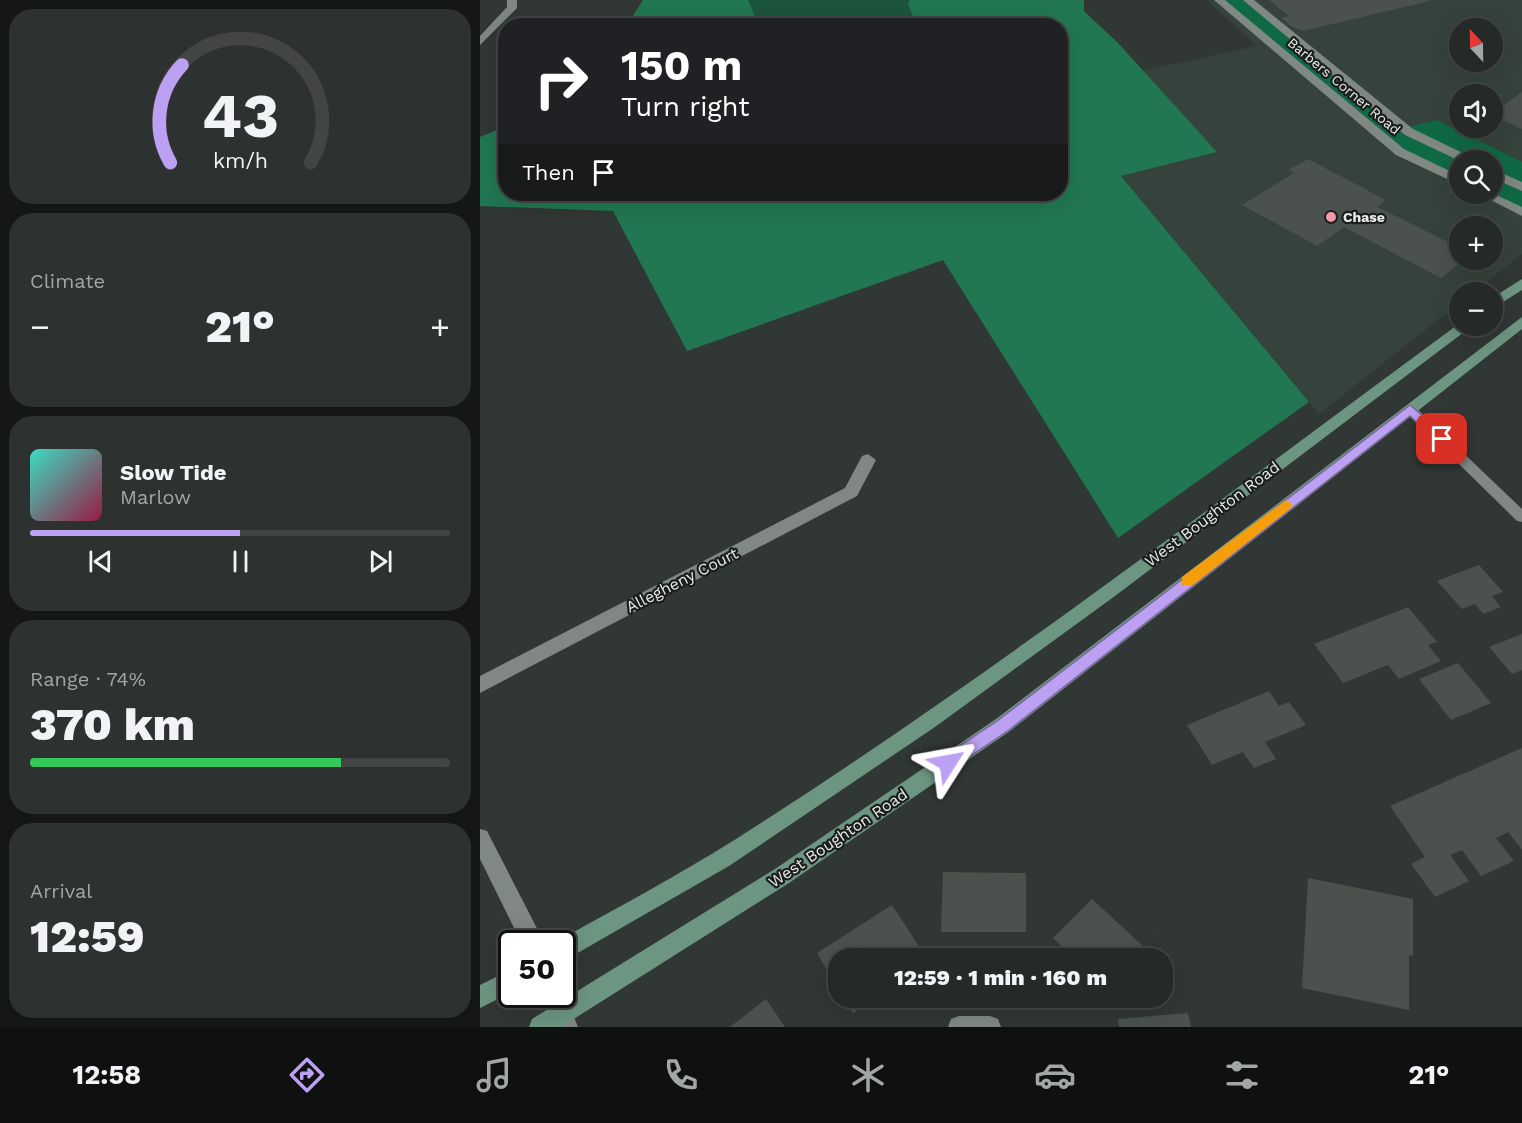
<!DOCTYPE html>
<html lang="en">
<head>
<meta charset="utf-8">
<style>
  body { margin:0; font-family:"Work Sans",sans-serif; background:#2d312f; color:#f1f3f6; height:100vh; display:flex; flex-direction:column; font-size:22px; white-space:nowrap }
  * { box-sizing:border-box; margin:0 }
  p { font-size:20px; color:#a3a6a7 }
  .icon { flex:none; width:33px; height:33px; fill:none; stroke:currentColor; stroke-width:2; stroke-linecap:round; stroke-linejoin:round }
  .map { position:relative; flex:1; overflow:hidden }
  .panel { display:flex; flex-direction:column; gap:9px; padding:9px; background:#141715; width:480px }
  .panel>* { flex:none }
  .guide { position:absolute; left:18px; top:18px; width:570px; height:183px; border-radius:24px; box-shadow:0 6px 24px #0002,0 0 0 2px #424544; background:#202124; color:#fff; overflow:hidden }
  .needle { width:39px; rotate:338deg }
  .buttons { position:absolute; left:969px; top:18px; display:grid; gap:12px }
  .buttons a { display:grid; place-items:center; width:54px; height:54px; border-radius:50%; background:#252927; box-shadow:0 6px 24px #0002,0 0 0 2px #424544; font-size:30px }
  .speed { position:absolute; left:18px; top:930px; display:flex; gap:12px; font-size:30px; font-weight:700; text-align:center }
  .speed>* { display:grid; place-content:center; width:78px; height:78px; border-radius:50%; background:#252927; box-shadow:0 6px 24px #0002,0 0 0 2px #424544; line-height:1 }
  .speed .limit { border:3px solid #111; border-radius:9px; background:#fff; color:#111 }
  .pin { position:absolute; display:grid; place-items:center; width:51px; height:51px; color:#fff; margin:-26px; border-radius:12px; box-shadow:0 3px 9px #0006 }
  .me { position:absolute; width:66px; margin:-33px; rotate:56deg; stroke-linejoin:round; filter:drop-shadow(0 0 4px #0008) }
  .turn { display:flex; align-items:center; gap:21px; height:126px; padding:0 24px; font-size:27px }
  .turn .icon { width:78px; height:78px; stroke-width:2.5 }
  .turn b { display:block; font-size:42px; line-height:51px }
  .then { display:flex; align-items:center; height:57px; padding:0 24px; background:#0003; gap:12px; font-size:22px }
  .big { font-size:45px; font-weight:800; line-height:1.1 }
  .panel .card { flex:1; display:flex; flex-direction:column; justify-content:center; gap:9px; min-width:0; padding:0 21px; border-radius:24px; background:#2d312f }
  .panel .dial { align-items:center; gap:0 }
  .dial svg { height:156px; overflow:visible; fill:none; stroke:#424544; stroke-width:7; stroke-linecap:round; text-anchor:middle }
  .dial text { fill:#f1f3f6; stroke:none }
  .song { display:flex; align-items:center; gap:18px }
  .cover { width:72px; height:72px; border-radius:9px; background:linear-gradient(135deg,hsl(170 70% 55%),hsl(340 70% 35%)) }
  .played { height:6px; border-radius:3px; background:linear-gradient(90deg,#bca0f2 50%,#424544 50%) }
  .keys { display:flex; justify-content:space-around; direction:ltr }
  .heat { display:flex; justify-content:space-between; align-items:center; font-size:33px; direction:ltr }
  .charge { height:9px; border-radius:4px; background:linear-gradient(90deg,#34c759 74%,#424544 0) }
  .trip { position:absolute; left:348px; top:948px; width:345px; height:60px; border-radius:24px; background:#252927; box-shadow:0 6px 24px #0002,0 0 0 2px #424544; font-weight:800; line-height:60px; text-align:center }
  .dock { display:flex; height:96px; justify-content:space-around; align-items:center; background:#0f1010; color:#a3a6a7 }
  .dock .icon { width:42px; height:42px }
  .dock .current { color:#bca0f2 }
  .dock b { font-size:27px; color:#f1f3f6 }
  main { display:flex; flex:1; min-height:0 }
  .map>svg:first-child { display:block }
</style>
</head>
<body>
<main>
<section class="panel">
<div class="card dial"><svg viewBox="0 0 100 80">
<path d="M14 69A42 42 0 1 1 86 69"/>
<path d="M14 69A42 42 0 0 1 20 19" stroke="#bca0f2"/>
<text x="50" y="56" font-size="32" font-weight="700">43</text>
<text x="50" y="72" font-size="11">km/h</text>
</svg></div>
<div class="card"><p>Climate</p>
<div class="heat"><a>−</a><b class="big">21°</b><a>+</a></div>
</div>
<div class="card">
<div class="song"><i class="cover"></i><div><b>Slow Tide</b><p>Marlow</p></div></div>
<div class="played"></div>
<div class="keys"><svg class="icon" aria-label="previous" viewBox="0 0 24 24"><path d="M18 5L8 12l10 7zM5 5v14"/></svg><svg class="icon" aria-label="pause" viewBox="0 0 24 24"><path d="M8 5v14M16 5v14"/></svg><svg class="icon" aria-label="next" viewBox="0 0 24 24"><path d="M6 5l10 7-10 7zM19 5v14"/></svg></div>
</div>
<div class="card"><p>Range · 74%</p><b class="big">370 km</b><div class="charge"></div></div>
<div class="card"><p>Arrival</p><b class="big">12:59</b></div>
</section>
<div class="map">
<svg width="1042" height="1027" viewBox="0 0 1042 1027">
  <rect width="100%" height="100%" fill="#313734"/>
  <path fill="#36423c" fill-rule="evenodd" d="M727,0H1042V254L993,292H980L979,303L839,414L641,176L737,152L661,71L777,46ZM980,28H1012V62H980ZM980,94H1012V128H980ZM980,160H1012V194H980ZM980,226H1012V260H980Z"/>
  <path fill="#106945" d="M739,0H768L924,128L957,120L1042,162V212L1005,194H1012V160H980L979,181L920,152Z"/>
  <path fill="#217751" d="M163,0H604V11L639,44L737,152L641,176L829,402L638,538L463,260L207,351L133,211L0,206V137L25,127L26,194H580V26L147,25Z"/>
  <path fill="#1b553b" d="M268,0H430L428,4L436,23L434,26L273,25L274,14Z"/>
  <path fill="#4b524e" d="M789,0H950V1L823,31L813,27L801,18L809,16Z
    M1042,92V129L1012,115V113Z
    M828,159L906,200L897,207L980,248V260H984L961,278L864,227L837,246L762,205L814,173L808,170Z
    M999,565L1023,592L1012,596L1021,607L1003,614L995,604L982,609L957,581Z
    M928,607L957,642L948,645L961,661L919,679L908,665L863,683L834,644Z
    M1042,634V670L1032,674L1009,647Z
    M978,663L1011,703L971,720L939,679Z
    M789,691L799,706L809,702L826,725L785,742L796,759L774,768L763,752L732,765L707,725Z
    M1042,748V850L1028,832L1016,838L1034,861L1001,876L982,850L970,855L989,881L955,897L931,864L945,857L910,806Z
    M463,872L546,873V932H461Z
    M828,878L933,899V956L929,955V1010L822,988Z
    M612,899L676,958H586L590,955L573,938Z
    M412,905L444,954L438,958H358V989L337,953Z
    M364,998H395L373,1013Z
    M286,999L305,1027H250Z
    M708,1013L711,1027H639L638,1019Z"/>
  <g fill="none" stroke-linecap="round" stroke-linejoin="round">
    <path fill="#808884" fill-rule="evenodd" d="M930,405L934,406L1042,509V522L1037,521L926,412L924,409L926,406Z"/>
    <path fill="#808884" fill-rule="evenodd" d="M27,0H37V8L0,45V36L27,7Z
      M734,0H745L924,149L980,176V185L916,155Z
      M763,0H774L933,129L991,157L993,160L980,161L925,135Z
      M1012,169L1042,182V191L1012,178Z
      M1012,193L1042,207V216L999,194Z
      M388,454L396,460L377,496L0,693V676L365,488L382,456Z
      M0,829L7,831L65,944H42L0,859Z
      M82,988L98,1027H76L63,994H82Z
      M479,1016H510L518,1019L521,1027H468L471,1019Z"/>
    <path fill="#6c9582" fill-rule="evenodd" d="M1042,279V290L1012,309V298Z
      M1042,317V329L530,731L309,883L81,1027H49L52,1019L295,869L516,719Z
      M980,323V326H992L635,596L455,727L249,866L82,962V944L74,943C135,909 197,876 256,839C506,680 741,499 980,323Z
      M32,969V992L0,1008V985Z"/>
  </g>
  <path fill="#bca0f2" stroke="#7a689d" stroke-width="1.5" d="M930,405L966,436V442H957L930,416L529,730L473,768H462L460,763L462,758L517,721Z"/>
  <path fill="#f59e0b" d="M806,500L813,505L811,508L713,585H702V577Z"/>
  <circle fill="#f39aa7" stroke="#1b1e1c" stroke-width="2" cx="851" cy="217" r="6"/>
  <g text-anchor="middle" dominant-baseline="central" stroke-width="4.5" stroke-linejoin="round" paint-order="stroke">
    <g font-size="14" fill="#e7ece9" stroke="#1b1e1c">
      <text transform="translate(864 86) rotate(40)">Barbers Corner Road</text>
    </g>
    <g font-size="14" font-weight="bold" fill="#e7ece9" stroke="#1b1e1c" text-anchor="start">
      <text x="863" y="217">Chase</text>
    </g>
    <g font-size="16" fill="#e7ece9" stroke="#1b1e1c">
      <text transform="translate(732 514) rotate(-37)">West Boughton Road</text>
      <text transform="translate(202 580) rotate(-27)">Allegheny Court</text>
      <text transform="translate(358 838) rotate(-34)">West Boughton Road</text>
    </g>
  </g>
</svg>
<div class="buttons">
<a><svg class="needle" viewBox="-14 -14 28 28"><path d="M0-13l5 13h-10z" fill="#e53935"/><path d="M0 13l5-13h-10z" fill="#a3a6a7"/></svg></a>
<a><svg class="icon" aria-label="sound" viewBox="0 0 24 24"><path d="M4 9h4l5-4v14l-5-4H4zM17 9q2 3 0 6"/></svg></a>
<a><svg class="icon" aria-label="search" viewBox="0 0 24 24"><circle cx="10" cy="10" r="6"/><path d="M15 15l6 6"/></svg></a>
<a>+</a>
<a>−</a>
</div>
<div class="speed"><div class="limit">50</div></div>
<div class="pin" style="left:962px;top:439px;background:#d93025"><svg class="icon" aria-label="arrive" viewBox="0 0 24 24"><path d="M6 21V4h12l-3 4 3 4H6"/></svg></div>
<svg class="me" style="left:468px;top:763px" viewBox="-20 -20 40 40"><path d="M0-17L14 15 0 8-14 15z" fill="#bca0f2" stroke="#fff" stroke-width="4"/></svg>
<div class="trip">12:59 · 1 min · 160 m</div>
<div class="guide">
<div class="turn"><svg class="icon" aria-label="right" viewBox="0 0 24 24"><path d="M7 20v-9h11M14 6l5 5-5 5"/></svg><div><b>150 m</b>Turn right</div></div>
<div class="then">Then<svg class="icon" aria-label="arrive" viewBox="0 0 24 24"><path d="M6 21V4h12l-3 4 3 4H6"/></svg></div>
</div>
</div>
</main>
<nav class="dock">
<b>12:58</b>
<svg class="icon current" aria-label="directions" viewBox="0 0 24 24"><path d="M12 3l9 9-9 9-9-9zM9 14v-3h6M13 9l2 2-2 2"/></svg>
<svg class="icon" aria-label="music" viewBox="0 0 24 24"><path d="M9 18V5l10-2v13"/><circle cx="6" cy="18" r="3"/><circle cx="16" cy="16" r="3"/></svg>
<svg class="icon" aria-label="phone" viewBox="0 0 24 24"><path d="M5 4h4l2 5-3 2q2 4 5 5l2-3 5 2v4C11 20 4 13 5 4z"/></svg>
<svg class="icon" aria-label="climate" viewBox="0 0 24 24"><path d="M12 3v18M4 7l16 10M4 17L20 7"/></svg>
<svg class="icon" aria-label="car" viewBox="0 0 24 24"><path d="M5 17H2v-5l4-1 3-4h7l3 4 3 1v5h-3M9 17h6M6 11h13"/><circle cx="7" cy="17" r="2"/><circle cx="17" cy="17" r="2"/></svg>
<svg class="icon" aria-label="filters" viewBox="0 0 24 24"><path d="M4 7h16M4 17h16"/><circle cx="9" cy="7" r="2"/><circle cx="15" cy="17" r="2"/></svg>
<b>21°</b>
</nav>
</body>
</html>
